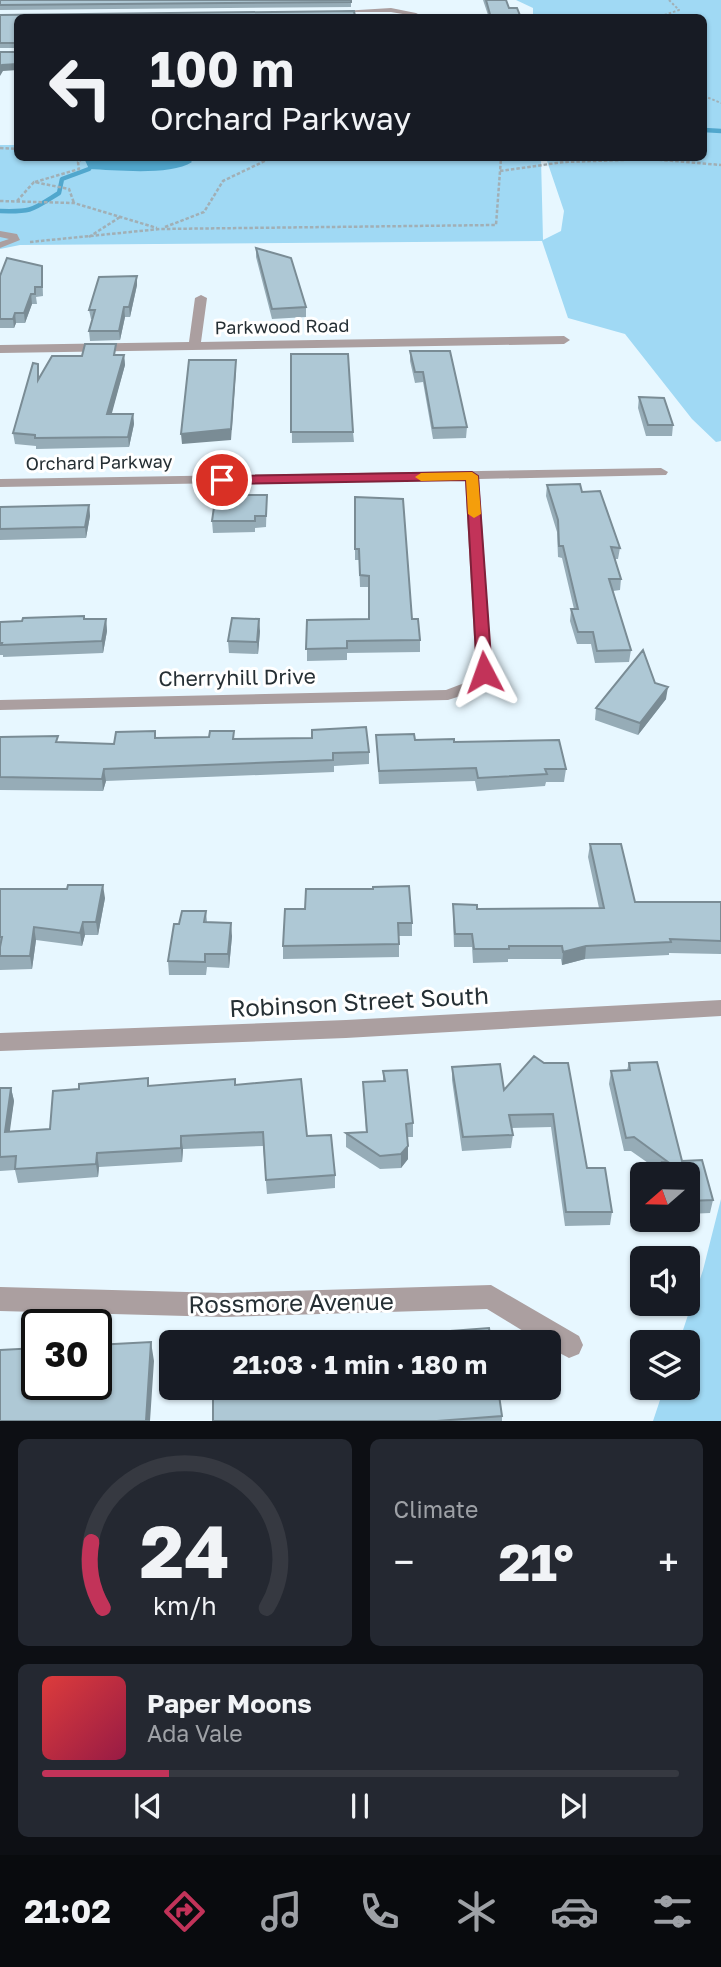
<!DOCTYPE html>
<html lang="en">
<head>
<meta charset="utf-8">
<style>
  body { margin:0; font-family:"Golos Text",sans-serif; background:#242831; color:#f1f3f6; height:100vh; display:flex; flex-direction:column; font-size:26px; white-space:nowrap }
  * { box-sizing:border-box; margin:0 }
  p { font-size:23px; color:#9ea1a6 }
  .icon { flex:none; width:38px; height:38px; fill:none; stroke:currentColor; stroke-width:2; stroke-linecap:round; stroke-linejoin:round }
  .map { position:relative; height:1421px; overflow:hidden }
  .sheet { display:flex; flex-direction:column; gap:18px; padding:18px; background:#0d0f14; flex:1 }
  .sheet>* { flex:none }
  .guide { position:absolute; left:14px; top:14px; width:693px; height:147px; border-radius:10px; box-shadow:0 2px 5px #0004; background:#171b24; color:#f1f3f6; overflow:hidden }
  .needle { width:46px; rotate:250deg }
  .buttons { position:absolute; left:630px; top:1162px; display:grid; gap:14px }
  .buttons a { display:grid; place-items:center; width:70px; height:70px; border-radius:10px; background:#171b24; box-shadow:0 2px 5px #0004; font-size:35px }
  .speed { position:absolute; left:21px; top:1309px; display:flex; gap:14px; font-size:35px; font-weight:700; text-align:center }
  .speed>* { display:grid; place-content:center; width:91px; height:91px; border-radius:50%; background:#171b24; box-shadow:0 2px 5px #0004; line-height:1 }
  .speed .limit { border:4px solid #111; border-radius:10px; background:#fff; color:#111 }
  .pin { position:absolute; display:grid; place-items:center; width:60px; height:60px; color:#fff; margin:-30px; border:4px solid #fff; border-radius:50%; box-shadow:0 2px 7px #0007 }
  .me { position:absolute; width:77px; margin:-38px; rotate:356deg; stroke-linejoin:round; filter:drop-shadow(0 0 5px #0008) }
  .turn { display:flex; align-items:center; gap:24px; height:147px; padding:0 21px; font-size:32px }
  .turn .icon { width:91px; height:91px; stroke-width:2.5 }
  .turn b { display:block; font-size:49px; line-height:60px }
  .big { font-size:52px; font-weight:700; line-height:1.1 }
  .sheet .tile { flex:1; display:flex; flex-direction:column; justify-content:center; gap:10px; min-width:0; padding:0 24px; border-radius:10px; background:#242831 }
  .sheet .dial { align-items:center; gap:0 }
  .dial svg { height:182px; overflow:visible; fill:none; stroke:#363941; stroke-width:7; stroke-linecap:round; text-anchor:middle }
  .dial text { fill:#f1f3f6; stroke:none }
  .song { display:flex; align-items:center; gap:21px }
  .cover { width:84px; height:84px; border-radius:10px; background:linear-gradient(135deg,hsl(0 70% 55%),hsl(340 70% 35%)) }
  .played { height:7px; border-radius:4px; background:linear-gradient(90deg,#c23359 20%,#363941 20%) }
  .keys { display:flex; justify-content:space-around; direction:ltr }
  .heat { display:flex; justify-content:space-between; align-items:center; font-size:38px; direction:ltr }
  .sheet .tiles { flex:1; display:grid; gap:18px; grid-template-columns:1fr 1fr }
  .tile:last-child { grid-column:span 2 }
  .trip { position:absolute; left:159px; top:1330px; width:402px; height:70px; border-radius:10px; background:#171b24; box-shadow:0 2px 5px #0004; font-weight:700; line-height:70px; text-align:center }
  .menu { display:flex; height:112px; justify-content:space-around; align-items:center; background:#090b0e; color:#9ea1a6 }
  .menu .icon { width:49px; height:49px }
  .menu .selected { color:#c23359 }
  .menu b { font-size:32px; color:#f1f3f6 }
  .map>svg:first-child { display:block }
</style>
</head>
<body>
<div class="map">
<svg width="721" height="1421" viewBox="0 0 721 1421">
  <rect width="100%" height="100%" fill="#e7f7ff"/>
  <path fill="#a0d9f4" d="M516,0H721V441L716,442L692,419L625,334L568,318L542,241L20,245L0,249V145H17L18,158H541L543,240L561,231L564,211L546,158H704V18L533,17V8Z
    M721,1199V1421H653L664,1388H688V1342H679L703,1270Z"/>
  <path fill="#51a7cd" d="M84,158H188L192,162C171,176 115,170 89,169Z"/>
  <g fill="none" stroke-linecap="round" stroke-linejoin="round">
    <path stroke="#51a7cd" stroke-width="4.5" d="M704,130L721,131
      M0,211C33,212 32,210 59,193L62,179L89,169"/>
    <path stroke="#a1afb5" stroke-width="2" stroke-dasharray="2.5 2" stroke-linecap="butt" d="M656,18L679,10L669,0
      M704,96L721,103"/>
    <path stroke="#a1afb5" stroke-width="2.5" stroke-dasharray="3.5 2" stroke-linecap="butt" d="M0,148L18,149
      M500,171L564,162L651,159L721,165
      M35,182L79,169L78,162L83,158
      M0,201L74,203L157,228
      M17,201L34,182L69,189L74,203
      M165,227L204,212L223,181L271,158
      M89,237L120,217
      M30,242L160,229L496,225L501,158"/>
    <path fill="#ab9fa0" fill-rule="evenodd" d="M391,8L416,13L426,18L391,12H326Z
      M0,231L17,234L20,240L0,248V242L9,239L0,237Z
      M201,295L207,298L201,342L564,336L570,340L564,344L0,353V345L189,342L195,298Z
      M661,468L668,472L666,475L479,479L492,672L479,690L448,700L0,710V700L446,690L467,682L476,672L465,479L0,487V479Z
      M721,1000V1016L346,1038L0,1051V1033L346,1020Z
      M491,1285L579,1336L583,1345L579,1354L569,1358L550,1348V1342H541L487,1309L224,1317L0,1311V1287L224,1293Z"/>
  </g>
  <path fill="#96acb7" d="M0,0L351,2V7L0,10Z
    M483,0H506L509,8L521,18H489Z
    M0,15L355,16L18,18V48H0Z
    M256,248L306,307V317L272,319L256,257Z
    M42,266L43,296L36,297L37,304H32L25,323H16L14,328H0V276Z
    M137,276V285L130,317H125L120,340L90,341L89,331L92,319H91L89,310Z
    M410,351L467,427L466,438L433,439L423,382L415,383L410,361Z
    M291,354L353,432L354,442L292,443Z
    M117,355H124L125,365L111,414H133L134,424L129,447L36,449V446L15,444L13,433L39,378Z
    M639,397L673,425L672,436H646L638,408Z
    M547,485L582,492L620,548L618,559H615L621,579L620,590L613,591L631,650L629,662L595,663L591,644H577L570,621L571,609H574L562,558L558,557L557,532L546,496Z
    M267,495L266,527L255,528V532L213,533L212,521L236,500Z
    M355,497L412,619L420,640V652L347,653V660L307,661V620L369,619V587H360L359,560H355Z
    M89,505L90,516L86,538L0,540V507Z
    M106,619L107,631L103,653L3,657V655H0V622Z
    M260,631L258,654L229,653L228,641Z
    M655,683L666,699L638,735L595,720L596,708Z
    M234,731V739L369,752V764L334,766V772L106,781L103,791L0,790V737L59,743L114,744L156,738L209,737Z
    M376,735L415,740L454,742L566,769L564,782H546L545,786L477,791L475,781L379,784Z
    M590,844L635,902H721V954L669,953V955L585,959L562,965L561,959H508V962L473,963L472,947H454L453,918V904L477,909L599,908L588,857Z
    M0,889L105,898L98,935H85L82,946L36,940L32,969L0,970Z
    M285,909L412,923V936H399V957L283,959V946Z
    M206,911L207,922L232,936L229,968L207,967L206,975H169L168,961L179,924Z
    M534,1056L587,1168L612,1212L610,1225L565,1226L551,1127L511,1128L513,1135L511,1148L462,1151L452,1080V1067L504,1090Z
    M629,1063L682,1161L713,1200L710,1213L688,1214V1174H660L661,1172L631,1151H624L609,1084L611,1071L627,1070Z
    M383,1071L413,1123V1137H408V1159L401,1168L380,1169L346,1147V1133L366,1132L363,1082L383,1081Z
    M149,1085H235L307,1136L335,1175V1188L267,1194L263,1146L183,1149L182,1162L99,1167L98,1177L18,1183L15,1170L0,1171V1088H11L14,1101L9,1131L50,1129Z
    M502,1416V1421H213Z"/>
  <path fill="#7a8c95" d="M18,64V70L3,71L0,76V69L2,65Z
    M137,276V285L130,317L129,307Z
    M31,294L32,304L25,323L24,313Z
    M124,307L125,317L120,340L119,331Z
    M15,313L16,323L14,328L13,319Z
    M124,355L125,365L109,424L107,414Z
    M236,360V370L231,440L182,444L181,434Z
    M133,414L134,424L129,447L128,437Z
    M89,505L90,516L86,538L85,527Z
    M106,619L107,631L103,653L102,641Z
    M259,619L260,631L258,654L257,642Z
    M668,687L666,699L638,735L640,723Z
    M104,769L106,781L103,791L102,779Z
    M103,885L105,898L98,935L96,922Z
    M83,922L85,935L82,946L80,933Z
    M231,923L232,936L229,968L228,954Z
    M34,927L36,940L32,969L30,956Z
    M586,946L585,959L562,965L563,952Z
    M11,1088L14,1101L8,1145L5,1132Z
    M181,1136L183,1149L182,1162L181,1148Z
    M408,1146V1159L401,1168V1154Z
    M97,1153L99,1167L98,1177L96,1164Z
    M151,1342L154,1361L150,1421H146Z"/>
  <path fill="#aec8d5" stroke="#7a8c95" stroke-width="2" d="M0,0H351V2L0,5Z
    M486,0H506L509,8H517L521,18H491Z
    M354,11L355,16L396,15L397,18H18V43H0V15Z
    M0,52H18V64L2,65L0,69Z
    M256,248L291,258L306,307L272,309Z
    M7,258L42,266V287H35V294H31L24,313H15L13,319H0V276Z
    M137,276L129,307H124L119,331H89L95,310H89L99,277Z
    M85,344H116L114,355H124L107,414H133L128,437L35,438V435L13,433L33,363L38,364V380L52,356H82Z
    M410,351H450L467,427L433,428L423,372H415Z
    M291,354H348L353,432H291Z
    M189,360H236L231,429L181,434Z
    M639,397L664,398L673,425H648Z
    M580,484L582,492L600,491L620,548L611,547L621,579H609L631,650L597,651L593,632H578L571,609H578L563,546H559L558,520L547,485Z
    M236,495H267L266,516H255V521H212L215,500H236Z
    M355,497L403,499L412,619H418L420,640L347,641V648L306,649L307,620L369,619V576L360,575L359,549H355Z
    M89,505L85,527L0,529V507Z
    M84,616V619H106L102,641L1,645L2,643H0V622L22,621L23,618Z
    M232,618L259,619L257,642L228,641Z
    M643,650L655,683L668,687L640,723L596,708Z
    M366,727L369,752L333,753V760L104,769L102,779L0,777V737L58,736L56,742L114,744L116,732L155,731V738L209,737L210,731H234L233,739L312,738V730Z
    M414,734L415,740L454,739V742L559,740L566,769H545L547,774L478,778L476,768L379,771L376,735Z
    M590,844H621L635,902H721V941L670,939L671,942L586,946L563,952L562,946H509V949H474L472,934H455L453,904L477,905V909L604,908Z
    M68,885H103L96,922H83L80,933L34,927L30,956H0V947L2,937H0V889H67Z
    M409,886L412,923H398L399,944L283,946L285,909H305L306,889H373V887Z
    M182,911H206L204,922L231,923L228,954H205V962L168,961L174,924H179Z
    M534,1056L544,1063H568L587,1168H605L612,1212H566L553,1114L509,1115L513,1135L463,1137L452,1067L500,1064L504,1090Z
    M657,1062L682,1161L702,1160L713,1200L688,1201V1174H665L662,1162H668L634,1137L626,1138L611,1071L630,1070L629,1063Z
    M407,1070L413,1123L406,1124L408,1146L401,1154L380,1156L346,1133L367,1132L363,1082L385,1081L383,1071Z
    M148,1078V1086L235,1079V1085L301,1079L307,1136L331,1135L335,1175L266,1180L263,1132L181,1136V1148L97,1153L96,1164L15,1169L16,1156L0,1157V1088H11L5,1132L50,1129L53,1091L79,1089V1084Z
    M489,1328L491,1342H292V1337L344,1334V1339Z
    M151,1342L146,1421H0V1350L37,1348V1384H96V1345Z
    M213,1388H498L502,1416L437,1421H213Z"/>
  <path fill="#c23359" stroke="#7e213a" stroke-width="2" d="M472,472L478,476L492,672L484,676L477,672L466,480L222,484L216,480L222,476Z"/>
  <path fill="#f59e0b" d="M472,472L478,476L481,514L474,518L468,514L466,480L421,481L415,477L421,473Z"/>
  <g text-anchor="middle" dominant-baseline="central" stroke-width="6" stroke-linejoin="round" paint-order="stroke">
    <g font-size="18" fill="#252f34" stroke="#fff">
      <text transform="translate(282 326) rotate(-1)">Parkwood Road</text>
      <text transform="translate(99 462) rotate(-1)">Orchard Parkway</text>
    </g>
    <g font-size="21" fill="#252f34" stroke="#fff">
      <text transform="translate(237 677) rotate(-1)">Cherryhill Drive</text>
    </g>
    <g font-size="24" fill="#252f34" stroke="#fff">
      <text transform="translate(359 1001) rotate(-3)">Robinson Street South</text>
      <text transform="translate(291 1302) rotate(-1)">Rossmore Avenue</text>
    </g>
  </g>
</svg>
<div class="buttons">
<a><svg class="needle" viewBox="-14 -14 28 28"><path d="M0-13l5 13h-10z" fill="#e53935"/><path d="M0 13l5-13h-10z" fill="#9ea1a6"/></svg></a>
<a><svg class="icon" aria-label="sound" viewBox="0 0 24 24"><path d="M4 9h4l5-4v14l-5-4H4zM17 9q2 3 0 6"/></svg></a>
<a><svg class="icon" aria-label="layers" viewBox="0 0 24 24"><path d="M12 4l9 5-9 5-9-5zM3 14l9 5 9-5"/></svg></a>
</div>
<div class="speed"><div class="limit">30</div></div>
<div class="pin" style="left:222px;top:480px;background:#d93025"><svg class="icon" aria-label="arrive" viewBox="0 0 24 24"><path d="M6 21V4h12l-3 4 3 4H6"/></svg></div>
<svg class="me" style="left:484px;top:672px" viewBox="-20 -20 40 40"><path d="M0-17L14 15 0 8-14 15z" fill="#c23359" stroke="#fff" stroke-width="4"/></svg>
<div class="trip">21:03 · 1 min · 180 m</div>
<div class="guide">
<div class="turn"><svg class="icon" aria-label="left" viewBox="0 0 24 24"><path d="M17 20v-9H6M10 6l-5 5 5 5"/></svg><div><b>100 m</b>Orchard Parkway</div></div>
</div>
</div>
<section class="sheet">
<div class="tiles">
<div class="tile dial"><svg viewBox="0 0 100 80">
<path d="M14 69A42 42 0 1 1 86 69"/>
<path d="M14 69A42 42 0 0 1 9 40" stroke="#c23359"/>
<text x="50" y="56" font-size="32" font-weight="700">24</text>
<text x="50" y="72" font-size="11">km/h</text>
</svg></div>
<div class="tile"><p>Climate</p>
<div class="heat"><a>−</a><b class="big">21°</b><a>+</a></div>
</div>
<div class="tile">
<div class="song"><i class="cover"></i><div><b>Paper Moons</b><p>Ada Vale</p></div></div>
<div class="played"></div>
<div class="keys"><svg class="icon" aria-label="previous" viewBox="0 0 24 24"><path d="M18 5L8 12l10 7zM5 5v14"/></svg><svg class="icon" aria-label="pause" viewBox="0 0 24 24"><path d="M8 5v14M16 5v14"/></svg><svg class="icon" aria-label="next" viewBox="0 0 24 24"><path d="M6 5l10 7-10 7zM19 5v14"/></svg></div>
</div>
</div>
</section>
<nav class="menu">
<b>21:02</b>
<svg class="icon selected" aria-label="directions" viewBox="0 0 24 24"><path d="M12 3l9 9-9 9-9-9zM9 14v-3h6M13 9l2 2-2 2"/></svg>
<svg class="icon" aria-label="music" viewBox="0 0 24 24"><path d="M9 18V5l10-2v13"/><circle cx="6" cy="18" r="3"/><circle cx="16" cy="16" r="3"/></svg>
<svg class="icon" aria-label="phone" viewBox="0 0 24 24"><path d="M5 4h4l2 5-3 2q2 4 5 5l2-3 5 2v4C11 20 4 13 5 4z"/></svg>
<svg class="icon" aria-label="climate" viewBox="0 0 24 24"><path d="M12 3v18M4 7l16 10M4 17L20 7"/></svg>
<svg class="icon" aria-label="car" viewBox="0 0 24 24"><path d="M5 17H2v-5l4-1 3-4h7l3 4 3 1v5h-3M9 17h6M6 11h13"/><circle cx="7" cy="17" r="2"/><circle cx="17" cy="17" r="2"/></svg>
<svg class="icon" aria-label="filters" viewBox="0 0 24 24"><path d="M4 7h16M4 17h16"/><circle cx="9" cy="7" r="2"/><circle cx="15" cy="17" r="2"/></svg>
</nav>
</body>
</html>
